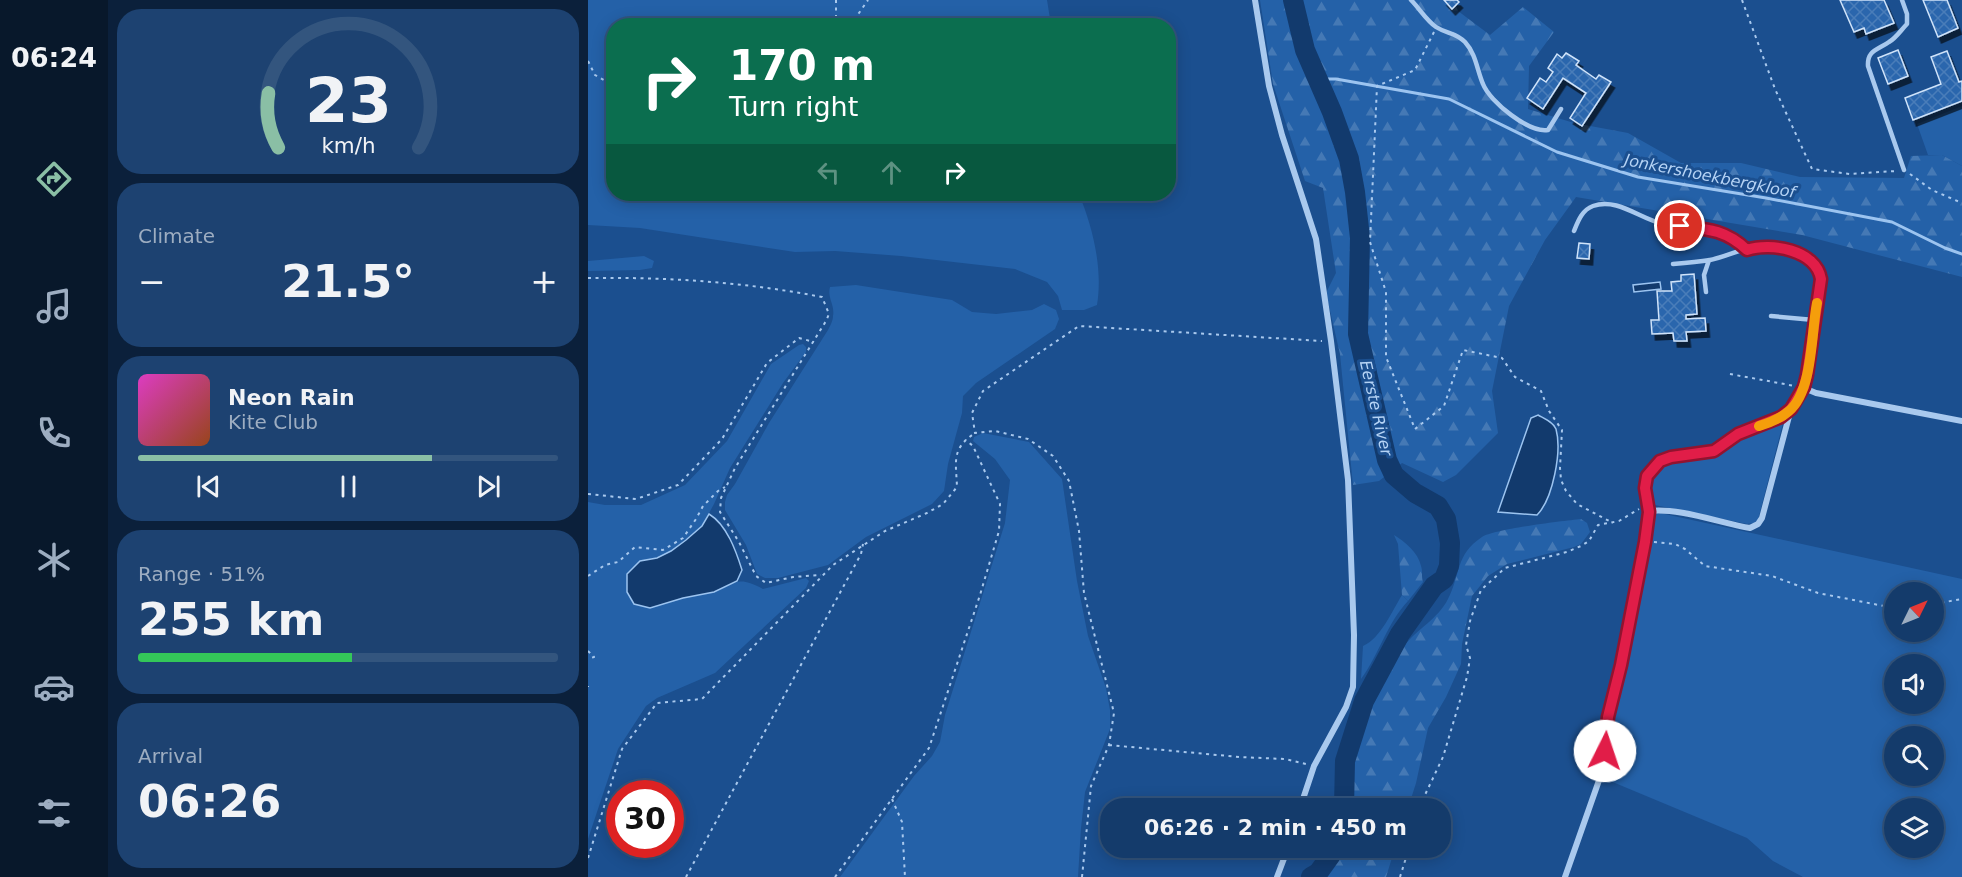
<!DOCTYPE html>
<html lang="en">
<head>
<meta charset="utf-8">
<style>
  body { margin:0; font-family:"DejaVu Sans",sans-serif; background:#1d4271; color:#f1f3f6; height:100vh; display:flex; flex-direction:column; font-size:22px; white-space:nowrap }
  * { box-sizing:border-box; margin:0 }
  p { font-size:20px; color:#9dadc1 }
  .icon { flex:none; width:33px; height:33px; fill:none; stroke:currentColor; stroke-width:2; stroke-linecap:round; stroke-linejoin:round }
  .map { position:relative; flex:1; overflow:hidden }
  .side { display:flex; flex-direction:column; gap:9px; padding:9px; background:#0b203b; width:480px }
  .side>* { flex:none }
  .hud { position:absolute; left:18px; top:18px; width:570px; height:183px; border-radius:24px; box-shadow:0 3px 15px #0003,0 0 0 2px #33557e; background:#0b6e4f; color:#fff; overflow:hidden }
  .needle { width:39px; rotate:47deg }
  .controls { position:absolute; left:1296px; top:582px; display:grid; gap:12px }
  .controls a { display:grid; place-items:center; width:60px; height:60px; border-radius:50%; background:#143b6b; box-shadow:0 3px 15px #0003,0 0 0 2px #33557e; font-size:30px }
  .speed { position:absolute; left:18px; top:780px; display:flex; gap:12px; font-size:30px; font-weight:700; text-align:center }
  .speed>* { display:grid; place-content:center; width:78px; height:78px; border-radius:50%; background:#143b6b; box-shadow:0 3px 15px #0003,0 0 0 2px #33557e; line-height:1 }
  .speed .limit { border:9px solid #d22; background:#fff; color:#111 }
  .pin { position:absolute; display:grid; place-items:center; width:51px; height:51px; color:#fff; margin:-26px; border:3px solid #fff; border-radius:50%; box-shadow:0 2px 6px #0007 }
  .me { position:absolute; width:66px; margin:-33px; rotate:4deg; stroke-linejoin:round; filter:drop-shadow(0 0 4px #0008) }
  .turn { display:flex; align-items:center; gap:21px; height:126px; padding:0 24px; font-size:27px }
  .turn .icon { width:78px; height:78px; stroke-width:2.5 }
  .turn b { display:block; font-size:42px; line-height:51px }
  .lanes { display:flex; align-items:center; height:57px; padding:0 24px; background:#0003; justify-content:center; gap:30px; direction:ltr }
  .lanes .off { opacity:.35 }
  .big { font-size:45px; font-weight:800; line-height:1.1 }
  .side .widget { flex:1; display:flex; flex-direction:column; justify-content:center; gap:9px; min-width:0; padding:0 21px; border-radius:24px; background:#1d4271 }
  .side .dial { align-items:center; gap:0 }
  .dial svg { height:156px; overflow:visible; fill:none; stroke:#33557e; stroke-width:7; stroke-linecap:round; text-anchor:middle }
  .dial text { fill:#f1f3f6; stroke:none }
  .song { display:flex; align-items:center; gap:18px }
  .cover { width:72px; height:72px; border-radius:9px; background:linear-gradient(135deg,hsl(310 70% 55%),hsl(20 70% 35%)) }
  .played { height:6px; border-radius:3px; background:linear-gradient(90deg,#8abfa5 70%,#33557e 70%) }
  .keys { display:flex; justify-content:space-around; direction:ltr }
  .heat { display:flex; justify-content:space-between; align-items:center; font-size:33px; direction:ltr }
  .charge { height:9px; border-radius:4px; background:linear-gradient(90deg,#34c759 51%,#33557e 0) }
  .trip { position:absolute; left:512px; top:798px; width:351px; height:60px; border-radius:24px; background:#143b6b; box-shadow:0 3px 15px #0003,0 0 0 2px #33557e; font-weight:800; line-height:60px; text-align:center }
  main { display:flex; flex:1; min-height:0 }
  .dock { display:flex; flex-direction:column; width:108px; justify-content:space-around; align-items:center; background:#08182b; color:#9dadc1 }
  .dock .icon { width:42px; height:42px }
  .dock .current { color:#8abfa5 }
  .dock b { font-size:27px; color:#f1f3f6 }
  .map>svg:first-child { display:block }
</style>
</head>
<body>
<main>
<nav class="dock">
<b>06:24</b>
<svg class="icon current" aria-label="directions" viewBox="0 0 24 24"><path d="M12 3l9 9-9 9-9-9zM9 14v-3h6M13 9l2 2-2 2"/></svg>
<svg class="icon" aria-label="music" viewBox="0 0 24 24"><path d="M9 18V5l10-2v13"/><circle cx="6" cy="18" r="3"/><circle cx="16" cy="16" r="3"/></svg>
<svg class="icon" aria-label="phone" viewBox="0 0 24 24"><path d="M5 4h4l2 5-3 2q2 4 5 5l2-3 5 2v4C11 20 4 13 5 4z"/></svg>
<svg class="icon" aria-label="climate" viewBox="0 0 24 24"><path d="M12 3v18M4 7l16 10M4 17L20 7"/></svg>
<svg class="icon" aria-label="car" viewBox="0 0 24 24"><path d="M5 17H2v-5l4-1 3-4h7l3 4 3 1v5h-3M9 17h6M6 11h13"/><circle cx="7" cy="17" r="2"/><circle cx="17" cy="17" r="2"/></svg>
<svg class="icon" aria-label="filters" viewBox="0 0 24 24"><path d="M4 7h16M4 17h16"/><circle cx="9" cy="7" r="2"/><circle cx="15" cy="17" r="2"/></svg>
</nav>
<section class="side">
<div class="widget dial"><svg viewBox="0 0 100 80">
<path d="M14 69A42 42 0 1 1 86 69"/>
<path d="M14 69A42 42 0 0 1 9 41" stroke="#8abfa5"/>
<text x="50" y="56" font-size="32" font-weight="700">23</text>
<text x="50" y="72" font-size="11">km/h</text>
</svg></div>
<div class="widget"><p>Climate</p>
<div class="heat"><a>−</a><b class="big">21.5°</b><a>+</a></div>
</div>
<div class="widget">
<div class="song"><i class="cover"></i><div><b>Neon Rain</b><p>Kite Club</p></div></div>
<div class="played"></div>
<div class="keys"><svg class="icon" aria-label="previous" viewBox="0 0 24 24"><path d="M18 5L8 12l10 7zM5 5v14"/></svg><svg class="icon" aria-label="pause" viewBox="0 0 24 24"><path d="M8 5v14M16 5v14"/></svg><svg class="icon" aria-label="next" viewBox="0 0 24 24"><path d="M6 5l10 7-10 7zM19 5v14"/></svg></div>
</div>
<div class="widget"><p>Range · 51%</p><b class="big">255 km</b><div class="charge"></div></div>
<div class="widget"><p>Arrival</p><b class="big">06:26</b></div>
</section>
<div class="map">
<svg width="1374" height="877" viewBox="0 0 1374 877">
  <defs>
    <pattern id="forest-firs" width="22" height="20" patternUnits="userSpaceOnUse" patternTransform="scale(1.5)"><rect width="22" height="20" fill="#2461a8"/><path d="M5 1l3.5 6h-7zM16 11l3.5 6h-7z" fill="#4579b5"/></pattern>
    <pattern id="building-cross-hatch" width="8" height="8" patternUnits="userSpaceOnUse" patternTransform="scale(1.5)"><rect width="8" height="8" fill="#2a66ad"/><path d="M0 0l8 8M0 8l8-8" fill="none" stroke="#4a7db9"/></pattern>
    <filter id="shadow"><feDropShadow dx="3.5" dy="6" stdDeviation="0" flood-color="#0009"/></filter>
  </defs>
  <rect width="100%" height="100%" fill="#1b4f8f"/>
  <path fill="#2461a8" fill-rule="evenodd" d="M0,0H459L463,25L26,26V194H491C505,228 515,269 509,305L496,310H474L470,296L459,282L427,269L313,256L247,251L207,252L52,228L0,225Z
    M1374,106V166L1354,155H1340L1329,124Z
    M56,256L66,261L64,268L52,270L0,271V261Z
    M268,285L364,300L384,312L408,314L444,310L456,304L468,310L471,319L467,329L388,383L375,396L374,413L360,464L356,491L344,504L278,537L240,565L190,578H177L169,574L158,545L137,510V502L139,495L147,484L181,423L240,330C242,326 245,321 245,316C247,305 239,298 242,287Z
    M215,344L218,347V352L195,383L142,468L126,504L114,526L83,551L69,558L52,561L95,598C105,596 115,595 124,592C149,585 147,574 175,589L218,578L221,581L218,588L127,673L69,698L58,706L30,749L0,839V502L17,505H53L97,485L139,441L183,364L211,345Z
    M1196,419L1170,520L1166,523L1159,524L1062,504L1060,491L1062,478L1072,466L1088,460L1110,457L1161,431Z
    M395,433L441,442L474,479L489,581L500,636L518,688L522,710V729L497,792L493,828L490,877H252L326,776L344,756L352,742L357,715L417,523L422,480L407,459L385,441L386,437Z
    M1072,513L1374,579V877H1215L1185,861L1159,838L1015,778L1020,762L1023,714L1064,515ZM1306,592H1346V632H1306ZM1306,664H1346V704H1306ZM1306,736H1346V776H1306ZM1306,808H1346V848H1306Z
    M814,595L820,601C799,623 791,655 773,679L775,646C793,638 804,611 814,595Z"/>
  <path fill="url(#forest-firs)" d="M672,0H866L870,11L902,35L935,7L966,32L941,66L940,109L986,123L1040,133L1093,163H1153L1212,177L1316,178L1323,156L1354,155L1374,166V277L1214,235L988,197L957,240L921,306L904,391L910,433L868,475L855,482L814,463L791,481L765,485L752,354L738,293L748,273L735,188L717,181L685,84Z
    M993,519L999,523L1002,532L993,544L986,547L919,564L900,576L884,596L874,644L873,664L858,697L840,728L828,783L820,808H764C764,798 763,787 764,776C768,731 789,682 816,646C829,629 850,619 860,599C873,574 867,555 894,537C906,529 975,521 993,519Z
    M806,535C817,542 830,552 833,566C835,572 833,576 835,582L820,601L814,595L810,544Z
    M758,848H807L798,877H735L754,856Z"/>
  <path fill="#123a6d" stroke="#9cc4f0" stroke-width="1.5" d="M1072,282L1073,289L1046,292L1045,285Z
    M950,415C957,419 965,422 968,429C974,451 965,499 949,515L910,512L943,418Z
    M121,514C139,525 148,551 154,570L149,581L126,592L95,598L62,608L46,604L39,592V574L52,561L69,558L83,551L98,540L114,526Z"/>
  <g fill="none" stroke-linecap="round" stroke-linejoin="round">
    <path stroke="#9cc4f0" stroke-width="3" d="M729,79H748L861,99L969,152L1050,177L1178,198L1304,222L1357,248L1374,254"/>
    <path stroke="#123a6d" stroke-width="20" d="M705,0L717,50L744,112L761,159L767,192L772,238L770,334L799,460L806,475L827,493L850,506L858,519L862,543L861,566L856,579L846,586L812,634L776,701L757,761L756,808
      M723,877L730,873L748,848"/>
  </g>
  <path fill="url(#building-cross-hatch)" stroke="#cfe3fa" stroke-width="1.5" filter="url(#shadow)" d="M856,0H869L871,2L864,9Z
    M1252,0H1296L1306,23L1278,34L1276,28L1266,32Z
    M1335,0H1359L1370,28L1350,37Z
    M1310,50L1320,76L1300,84L1290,58Z
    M1359,51L1371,82L1374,81V101L1325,120L1317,98L1353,84L1343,57Z
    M978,53L991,61L988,65L1008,79L1011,75L1023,82L994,126L982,118L998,93L975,78L955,109L939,98L952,78L958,82L965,72L960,68L969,54L974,58Z
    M991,243L1002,244L1001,259L989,258Z
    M1106,274L1109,314L1098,315V319L1117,318L1118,331L1098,332L1099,341H1086L1085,333L1064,334L1063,320H1071L1069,291H1084L1083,282L1093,281V275Z"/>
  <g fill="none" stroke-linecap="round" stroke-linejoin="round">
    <path stroke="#a9c9ee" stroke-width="2" stroke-dasharray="3 4.5" stroke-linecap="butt" d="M248,0V26
      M1154,0L1187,89L1224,169L1262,174L1308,171
      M262,26L280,0
      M846,32L827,70L789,86L782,242L798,292V357L827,429L856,406L875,350L914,358L927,377L953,391L961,411L974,430L972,468L973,480L978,491L989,504L1025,523
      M0,61L7,75L26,86
      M1322,174L1344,190L1374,203
      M0,278C79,277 157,282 234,297L241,314L238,321L147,468L133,498L132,512L151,542L168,576L178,583L205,577L233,575
      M1142,374L1207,386
      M0,494L48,499L90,485L134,439L179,363L211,338L226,342
      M1066,542L1087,544L1097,549L1117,566L1184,576L1230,593L1306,608
      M0,576L17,565L30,562L47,547L75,550L95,538L108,519L115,506L130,491L137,487
      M1346,604L1374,599
      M0,651L6,657L0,659
      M0,686V687
      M521,745L651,757L697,759L718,764
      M304,799L314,822L317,877
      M833,808L836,797L855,757L879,677L882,658L878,645L882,621L893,590L917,568L979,552L993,546L1001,541L1010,525L1031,521L1051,509
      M0,858L34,749L69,703L114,699L245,565L297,531L339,513L355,504L369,487C368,461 363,449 387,433
      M98,877L273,554L275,544
      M247,877L341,748L392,595L411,531L412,504L385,446L378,440
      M494,877L503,786L521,745L526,713L496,593L491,531L481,481L465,456L440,439L407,431L387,433L384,413L395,391L491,326L734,341
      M812,877L821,848"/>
    <path stroke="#a9c9ee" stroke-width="4.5" d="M823,0C831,8 839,21 848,27C859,34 867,32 877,42C888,54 889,70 895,84C902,102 941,133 960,130L973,109
      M1314,0L1319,14V24C1313,30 1308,38 1301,42C1290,50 1279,50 1280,66L1316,170
      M986,231C990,221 994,210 1005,206C1030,197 1053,220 1076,224C1097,228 1121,225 1141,235C1148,239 1154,244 1159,250
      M1085,264C1098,263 1110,262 1122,260C1137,257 1152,249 1167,247C1190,245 1228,253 1233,279L1219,375L1216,388
      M1118,292L1116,275L1121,260
      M1183,316L1226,320"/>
    <path stroke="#a9c9ee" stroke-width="6" d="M667,0L681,86L694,135L728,239L743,341L760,480L766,635L765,687L758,707L726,766L712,808
      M1061,511C1054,489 1058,462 1085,457C1098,454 1114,457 1126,451C1135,447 1141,440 1149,435C1166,424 1187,423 1203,409
      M689,877L700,848
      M977,877L1015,769L1020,717L1033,665L1057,541L1061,511C1089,507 1133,523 1162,528L1170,524L1174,518L1203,409L1216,388L1228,393L1374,421"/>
  </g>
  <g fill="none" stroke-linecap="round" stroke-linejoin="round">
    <defs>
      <path id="route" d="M1017,751L1020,717L1033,665L1057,542L1061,512L1057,488L1059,476L1072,461L1083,457L1126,451L1150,434L1193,417L1203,409L1216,387L1219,375L1233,279C1228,250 1183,242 1159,250C1138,230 1120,229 1092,226"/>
    </defs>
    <use href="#route" stroke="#92132f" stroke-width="15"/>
    <use href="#route" stroke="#e11d48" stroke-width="10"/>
    <path stroke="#f59e0b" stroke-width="10" d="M1171,426C1181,423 1192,419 1201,411C1225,391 1223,333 1229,303"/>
  </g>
  <g text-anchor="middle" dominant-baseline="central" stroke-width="6" stroke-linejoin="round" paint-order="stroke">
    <g font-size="16" font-style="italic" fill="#b5d3f5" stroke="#1b4f8f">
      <text transform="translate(1122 176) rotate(11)">Jonkershoekbergkloof</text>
      <text transform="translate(788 408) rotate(77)">Eerste River</text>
    </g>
  </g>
</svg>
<div class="controls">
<a><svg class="needle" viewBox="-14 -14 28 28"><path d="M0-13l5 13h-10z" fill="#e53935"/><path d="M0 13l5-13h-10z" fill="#9dadc1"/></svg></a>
<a><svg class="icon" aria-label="sound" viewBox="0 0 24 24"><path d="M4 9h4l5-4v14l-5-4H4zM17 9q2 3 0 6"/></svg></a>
<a><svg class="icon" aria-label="search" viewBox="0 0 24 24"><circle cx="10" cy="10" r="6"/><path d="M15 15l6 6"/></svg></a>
<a><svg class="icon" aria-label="layers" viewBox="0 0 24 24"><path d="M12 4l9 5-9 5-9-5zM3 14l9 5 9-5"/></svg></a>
</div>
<div class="speed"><div class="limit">30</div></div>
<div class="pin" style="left:1092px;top:226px;background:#d93025"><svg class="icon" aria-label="arrive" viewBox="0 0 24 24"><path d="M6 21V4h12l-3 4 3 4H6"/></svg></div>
<svg class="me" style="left:1017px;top:751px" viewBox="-20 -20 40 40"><circle r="19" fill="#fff"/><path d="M0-13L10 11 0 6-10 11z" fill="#e11d48"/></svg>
<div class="trip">06:26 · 2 min · 450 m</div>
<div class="hud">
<div class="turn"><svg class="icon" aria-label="right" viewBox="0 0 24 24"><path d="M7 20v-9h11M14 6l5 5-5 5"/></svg><div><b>170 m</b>Turn right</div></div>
<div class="lanes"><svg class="icon off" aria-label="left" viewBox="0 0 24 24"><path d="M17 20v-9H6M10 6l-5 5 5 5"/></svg><svg class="icon off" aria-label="ahead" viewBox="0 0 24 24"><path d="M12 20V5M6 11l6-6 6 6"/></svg><svg class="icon" aria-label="right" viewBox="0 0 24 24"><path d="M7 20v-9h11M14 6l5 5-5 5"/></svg></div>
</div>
</div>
</main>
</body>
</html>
